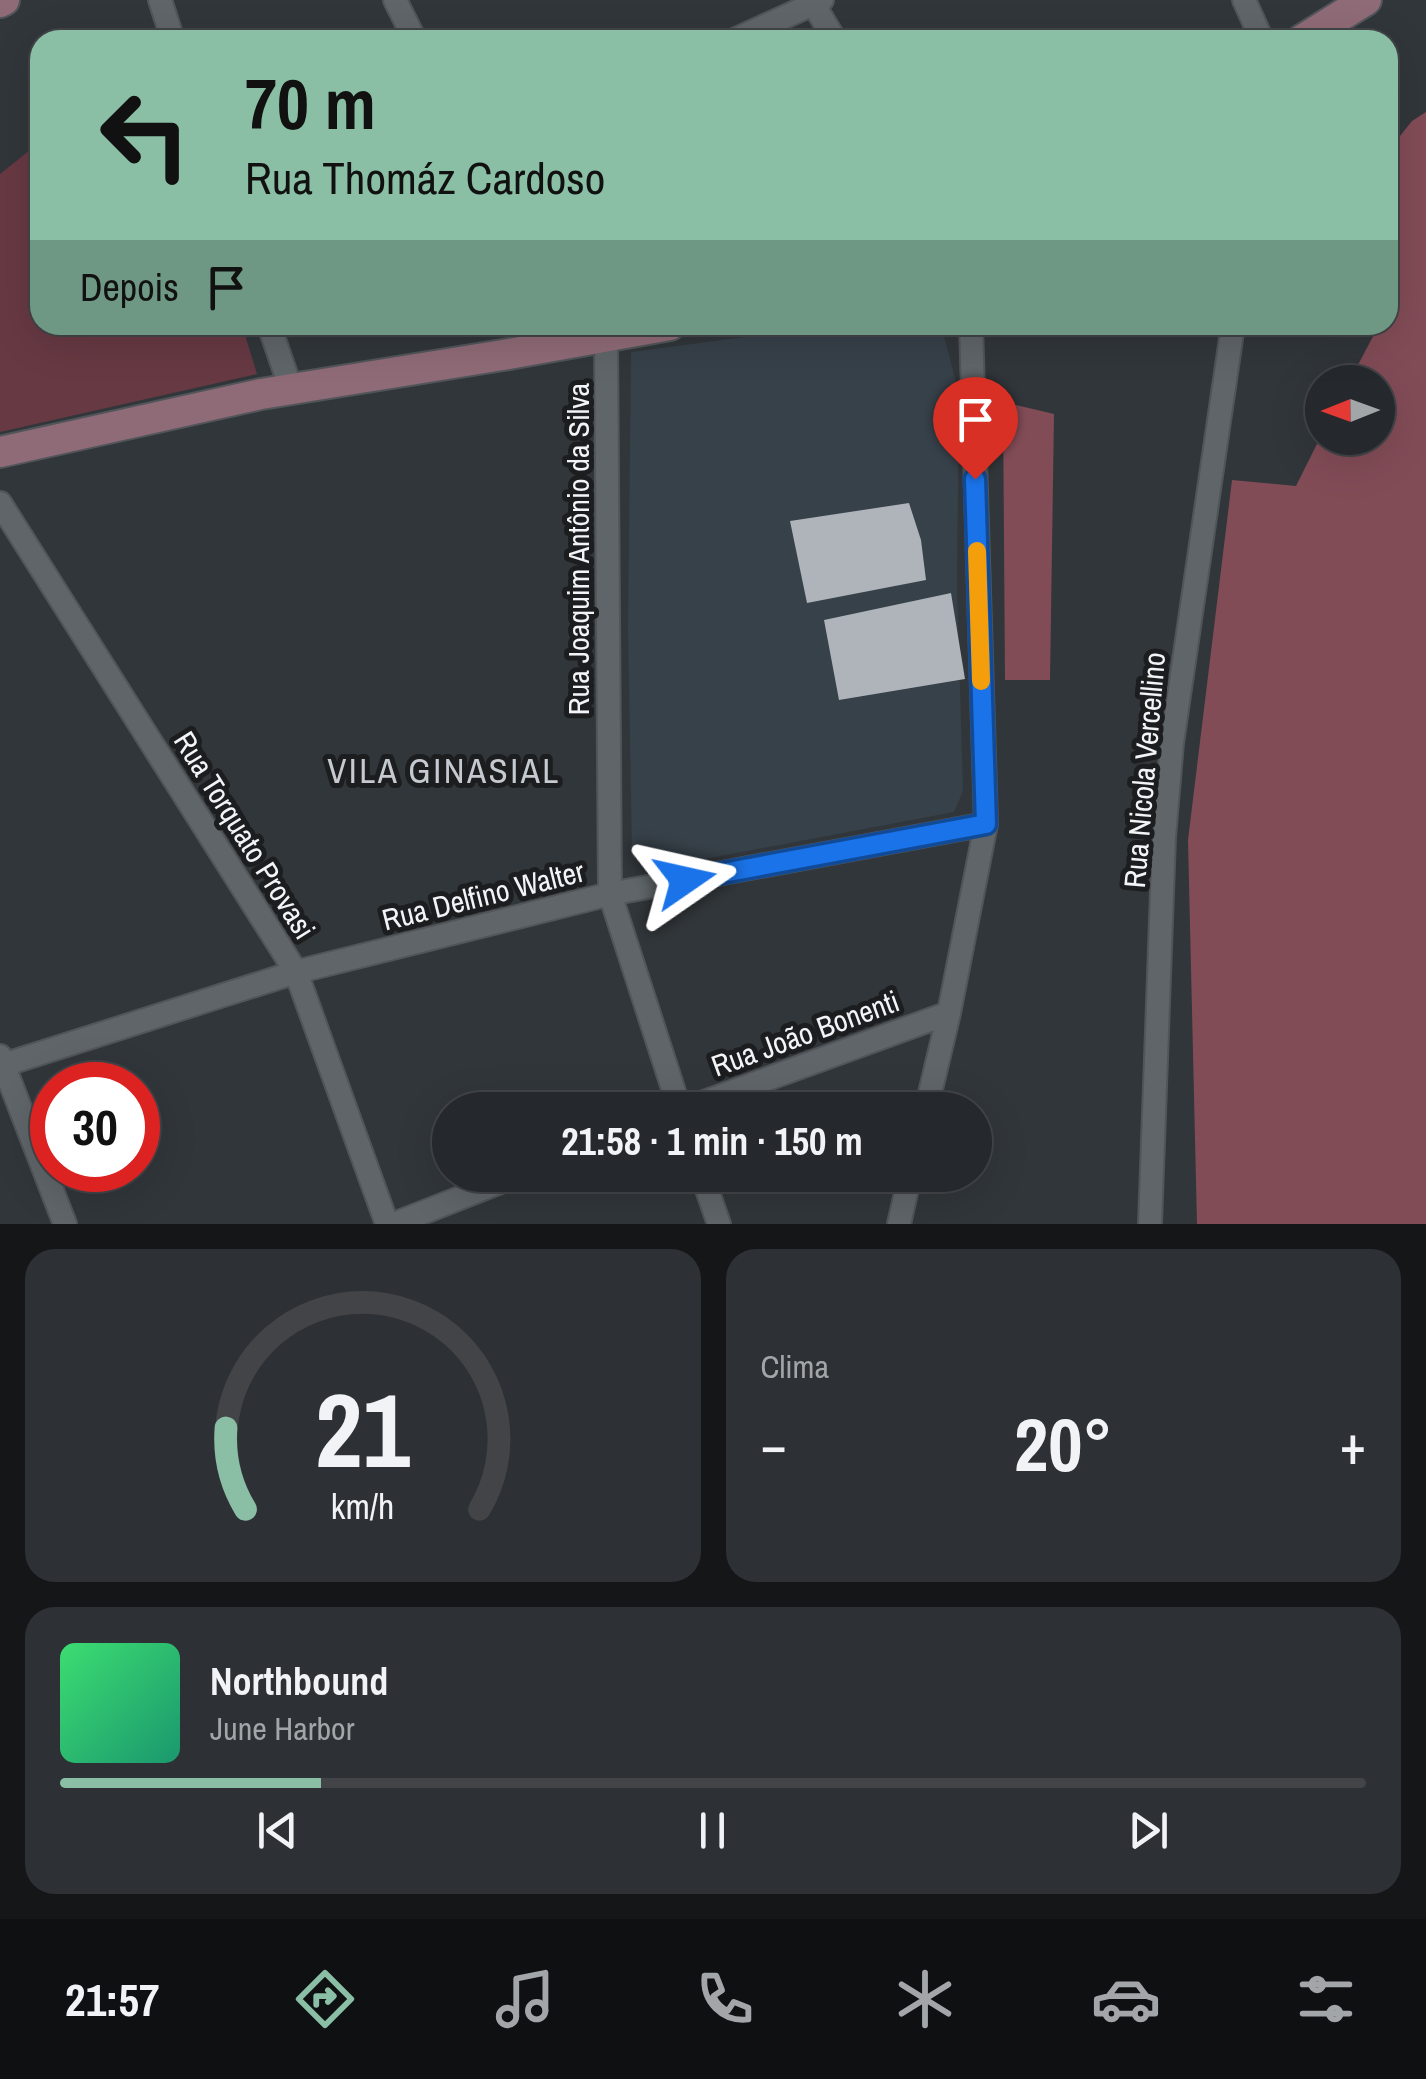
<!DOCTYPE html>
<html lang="pt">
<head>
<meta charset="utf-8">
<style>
  body { margin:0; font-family:"Archivo Narrow",sans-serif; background:#2d3034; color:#f1f3f6; height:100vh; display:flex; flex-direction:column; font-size:38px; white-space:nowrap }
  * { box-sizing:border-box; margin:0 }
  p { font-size:32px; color:#a3a6a9 }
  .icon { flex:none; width:55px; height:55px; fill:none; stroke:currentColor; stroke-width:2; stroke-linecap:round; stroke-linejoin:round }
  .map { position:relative; height:1224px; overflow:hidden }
  .side { display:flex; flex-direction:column; gap:25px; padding:25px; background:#141618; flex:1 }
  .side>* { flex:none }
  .banner { position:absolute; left:30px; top:30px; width:1368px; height:305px; border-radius:30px; box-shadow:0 10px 40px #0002,0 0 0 2px #424448; background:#8abfa5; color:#111; overflow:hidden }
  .needle { width:65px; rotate:269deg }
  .fabs { position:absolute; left:1305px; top:365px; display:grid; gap:20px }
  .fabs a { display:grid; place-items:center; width:90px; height:90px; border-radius:50%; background:#25282c; box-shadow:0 10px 40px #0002,0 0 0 2px #424448; font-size:50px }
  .speed { position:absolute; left:30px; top:1062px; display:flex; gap:20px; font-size:50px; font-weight:700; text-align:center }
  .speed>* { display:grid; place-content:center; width:130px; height:130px; border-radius:50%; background:#25282c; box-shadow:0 10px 40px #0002,0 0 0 2px #424448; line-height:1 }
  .speed .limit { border:15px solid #d22; background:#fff; color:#111 }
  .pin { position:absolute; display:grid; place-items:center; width:85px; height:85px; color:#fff; margin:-102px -42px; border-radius:50% 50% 50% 0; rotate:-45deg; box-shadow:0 0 10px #0007 }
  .pin .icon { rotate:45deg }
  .me { position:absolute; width:110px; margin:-55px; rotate:79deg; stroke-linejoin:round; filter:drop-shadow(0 0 8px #0008) }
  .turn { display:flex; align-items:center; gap:35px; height:210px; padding:0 50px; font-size:45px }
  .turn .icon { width:130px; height:130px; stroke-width:2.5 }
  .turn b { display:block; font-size:70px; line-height:85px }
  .then { display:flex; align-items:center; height:95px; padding:0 50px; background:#0003; gap:20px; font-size:38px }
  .big { font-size:75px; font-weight:700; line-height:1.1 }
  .side .widget { flex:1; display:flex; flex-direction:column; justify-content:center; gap:15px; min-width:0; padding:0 35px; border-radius:30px; background:#2d3034 }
  .side .dial { align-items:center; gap:0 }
  .dial svg { height:260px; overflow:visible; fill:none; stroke:#424448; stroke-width:7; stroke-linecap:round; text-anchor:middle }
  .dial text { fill:#f1f3f6; stroke:none }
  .song { display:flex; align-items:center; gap:30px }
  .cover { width:120px; height:120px; border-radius:15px; background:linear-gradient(135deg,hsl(140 70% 55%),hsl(160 70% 35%)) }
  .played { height:10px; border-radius:5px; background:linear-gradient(90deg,#8abfa5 20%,#424448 20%) }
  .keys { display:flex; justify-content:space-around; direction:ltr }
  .heat { display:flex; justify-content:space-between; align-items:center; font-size:55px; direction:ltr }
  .side .tiles { flex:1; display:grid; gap:25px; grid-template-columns:1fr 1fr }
  .widget:last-child { grid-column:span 2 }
  .trip { position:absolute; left:432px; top:1092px; width:560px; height:100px; border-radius:50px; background:#25282c; box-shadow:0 10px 40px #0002,0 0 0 2px #424448; font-weight:700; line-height:100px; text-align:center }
  .tab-bar { display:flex; height:160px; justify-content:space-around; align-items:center; background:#0f1012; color:#a3a6a9 }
  .tab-bar .icon { width:70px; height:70px }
  .tab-bar .selected { color:#8abfa5 }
  .tab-bar b { font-size:45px; color:#f1f3f6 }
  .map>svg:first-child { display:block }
</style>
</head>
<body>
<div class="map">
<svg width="1426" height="1224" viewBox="0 0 1426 1224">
  <rect width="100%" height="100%" fill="#31363a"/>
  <path fill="#374149" d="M835,325H941L959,393L957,589L963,791L954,812L646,870L632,856L628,628L631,352Z"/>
  <path fill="#673943" d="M40,142V325H242L257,374L0,432V174Z"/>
  <path fill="#824c57" d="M1426,112V1224H1197L1188,840L1232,480L1296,486L1322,434V438H1378V382H1349L1379,325H1388V151L1412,121Z
    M1003,402L1054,414L1050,680H1005Z"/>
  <path fill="#aeb4b9" d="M909,503L921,540L926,580L807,603L790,521Z
    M951,593L965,679L839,700L824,620Z"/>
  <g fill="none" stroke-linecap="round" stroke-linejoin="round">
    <defs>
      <path id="minor" d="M160,0L173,40
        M395,0L415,40
        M811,0L835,40
        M1244,0L1262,40
        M734,40L822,0
        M269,325L291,389
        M606,337L610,894L680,1110
        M0,503L296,972L387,1224
        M0,1056L65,1224
        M0,1066L296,972L610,894L986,824
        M682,1110L949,1013
        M926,1110L949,1013L986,824L971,325
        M702,1175L719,1224
        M394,1224L518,1175
        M899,1224L910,1175
        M1150,1224L1164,837L1172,743L1233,325"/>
      <path id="secondary" d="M0,2L4,0
        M1302,40L1366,0
        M0,452L261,394L509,354L670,325"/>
    </defs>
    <use href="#minor" stroke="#515559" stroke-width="26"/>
    <use href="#secondary" stroke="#515559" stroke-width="34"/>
    <use href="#minor" stroke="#5f6569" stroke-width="22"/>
    <use href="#secondary" stroke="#8f6b77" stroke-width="30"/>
  </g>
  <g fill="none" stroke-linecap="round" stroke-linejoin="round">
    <defs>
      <path id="route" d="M685,880L986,824L975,479"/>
    </defs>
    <use href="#route" stroke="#114b97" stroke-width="25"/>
    <use href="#route" stroke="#1a73e8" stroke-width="18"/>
    <path stroke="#f59e0b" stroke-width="18" d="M977,551L981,681"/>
  </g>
  <g text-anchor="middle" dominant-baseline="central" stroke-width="10" stroke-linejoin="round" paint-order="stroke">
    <g font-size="30" fill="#f2f5f7" stroke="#1b1d1f">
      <text transform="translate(578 549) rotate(-90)">Rua Joaquim Antônio da Silva</text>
      <text transform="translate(1144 770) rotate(-85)">Rua Nicola Vercellino</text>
      <text transform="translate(245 835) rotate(58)">Rua Torquato Provasi</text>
      <text transform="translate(483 895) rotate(-14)">Rua Delfino Walter</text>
      <text transform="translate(805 1033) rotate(-20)">Rua João Bonenti</text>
    </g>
    <g font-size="35" letter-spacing="2.5" fill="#c4cacf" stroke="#1b1d1f">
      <text x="444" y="770">VILA GINASIAL</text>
    </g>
  </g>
</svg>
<div class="fabs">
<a><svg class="needle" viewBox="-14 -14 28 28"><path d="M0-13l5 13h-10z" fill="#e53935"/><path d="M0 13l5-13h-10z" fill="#a3a6a9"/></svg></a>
</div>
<div class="speed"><div class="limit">30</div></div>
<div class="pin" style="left:975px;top:479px;background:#d93025"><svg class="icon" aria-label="arrive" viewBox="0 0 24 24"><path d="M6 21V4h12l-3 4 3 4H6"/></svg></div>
<svg class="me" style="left:685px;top:880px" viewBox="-20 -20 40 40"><path d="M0-17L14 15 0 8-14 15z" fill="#1a73e8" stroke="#fff" stroke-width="4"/></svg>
<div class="trip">21:58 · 1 min · 150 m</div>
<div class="banner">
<div class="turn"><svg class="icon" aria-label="left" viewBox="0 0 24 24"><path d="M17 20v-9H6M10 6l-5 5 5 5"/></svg><div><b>70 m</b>Rua Thomáz Cardoso</div></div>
<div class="then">Depois<svg class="icon" aria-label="arrive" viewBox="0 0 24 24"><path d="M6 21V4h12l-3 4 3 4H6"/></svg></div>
</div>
</div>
<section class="side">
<div class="tiles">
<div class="widget dial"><svg viewBox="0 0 100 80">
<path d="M14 69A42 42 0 1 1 86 69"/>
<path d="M14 69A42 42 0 0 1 8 44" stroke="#8abfa5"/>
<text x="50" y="56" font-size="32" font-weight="700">21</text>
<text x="50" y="72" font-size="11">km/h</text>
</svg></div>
<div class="widget"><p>Clima</p>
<div class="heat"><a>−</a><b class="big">20°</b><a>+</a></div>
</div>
<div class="widget">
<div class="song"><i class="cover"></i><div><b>Northbound</b><p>June Harbor</p></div></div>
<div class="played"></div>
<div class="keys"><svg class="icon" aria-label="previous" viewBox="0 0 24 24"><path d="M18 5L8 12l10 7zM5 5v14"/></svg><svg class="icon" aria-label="pause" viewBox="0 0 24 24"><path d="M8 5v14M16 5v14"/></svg><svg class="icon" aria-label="next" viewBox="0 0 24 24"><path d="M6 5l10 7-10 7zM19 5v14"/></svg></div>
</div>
</div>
</section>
<nav class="tab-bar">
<b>21:57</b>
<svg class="icon selected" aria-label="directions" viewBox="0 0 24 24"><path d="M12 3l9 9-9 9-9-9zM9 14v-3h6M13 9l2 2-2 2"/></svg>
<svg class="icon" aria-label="music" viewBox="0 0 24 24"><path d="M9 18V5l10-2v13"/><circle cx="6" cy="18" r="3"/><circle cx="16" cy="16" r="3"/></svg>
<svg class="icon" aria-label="phone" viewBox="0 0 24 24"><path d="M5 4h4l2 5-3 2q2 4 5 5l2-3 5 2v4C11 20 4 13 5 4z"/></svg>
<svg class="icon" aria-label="climate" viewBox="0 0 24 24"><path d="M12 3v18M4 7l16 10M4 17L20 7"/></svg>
<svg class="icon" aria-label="car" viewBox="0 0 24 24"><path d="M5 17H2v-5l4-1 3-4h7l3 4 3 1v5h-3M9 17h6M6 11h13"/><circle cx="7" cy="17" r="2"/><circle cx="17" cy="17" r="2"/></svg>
<svg class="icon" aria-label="filters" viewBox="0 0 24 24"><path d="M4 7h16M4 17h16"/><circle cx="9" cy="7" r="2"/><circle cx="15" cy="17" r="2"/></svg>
</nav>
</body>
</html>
